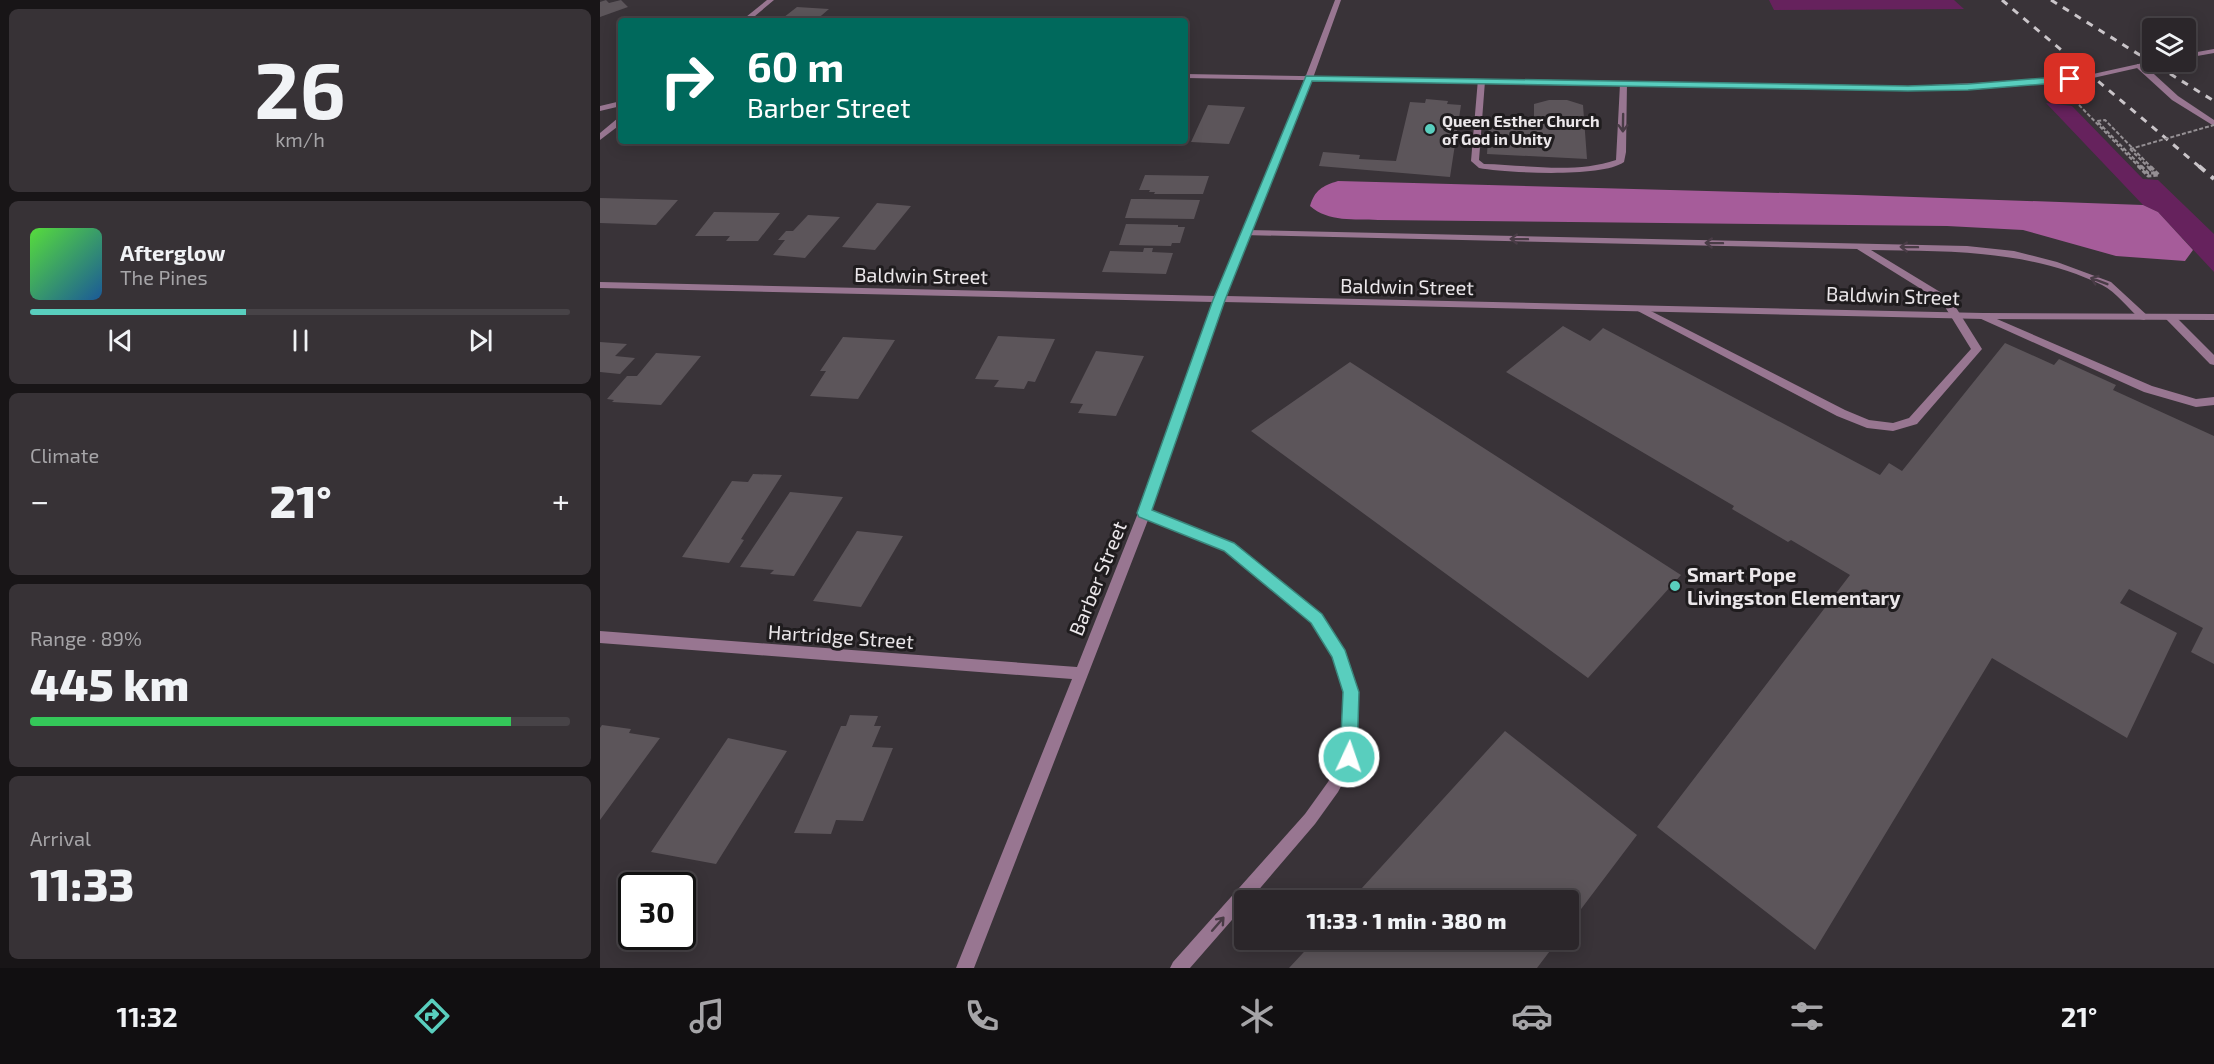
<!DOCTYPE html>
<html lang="en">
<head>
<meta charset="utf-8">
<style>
  body { margin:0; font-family:"Exo 2",sans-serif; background:#373236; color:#f1f3f6; height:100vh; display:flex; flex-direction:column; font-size:22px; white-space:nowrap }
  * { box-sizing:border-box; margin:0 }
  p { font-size:20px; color:#a6a5a8 }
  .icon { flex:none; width:33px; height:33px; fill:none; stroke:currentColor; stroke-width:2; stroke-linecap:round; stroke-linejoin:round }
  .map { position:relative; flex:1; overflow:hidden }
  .details { display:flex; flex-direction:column; gap:9px; padding:9px; background:#181517; width:600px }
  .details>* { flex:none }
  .banner { position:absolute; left:18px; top:18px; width:570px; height:126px; border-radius:6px; box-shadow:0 3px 15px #0003,0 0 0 2px #474347; background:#00695c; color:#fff; overflow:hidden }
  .buttons { position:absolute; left:1542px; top:18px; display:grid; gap:12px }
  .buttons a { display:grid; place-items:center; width:54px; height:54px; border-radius:6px; background:#2b262a; box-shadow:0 3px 15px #0003,0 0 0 2px #474347; font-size:30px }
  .speed { position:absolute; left:18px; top:872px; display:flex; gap:12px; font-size:30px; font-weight:700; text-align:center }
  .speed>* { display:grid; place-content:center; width:78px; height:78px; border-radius:50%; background:#2b262a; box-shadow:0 3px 15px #0003,0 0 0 2px #474347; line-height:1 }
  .speed .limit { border:3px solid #111; border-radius:9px; background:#fff; color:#111 }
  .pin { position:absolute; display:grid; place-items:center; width:51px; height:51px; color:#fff; margin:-26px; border-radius:12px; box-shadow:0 3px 9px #0006 }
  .me { position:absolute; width:66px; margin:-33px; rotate:3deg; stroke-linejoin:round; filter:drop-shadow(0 0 4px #0008) }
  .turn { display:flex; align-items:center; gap:21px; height:126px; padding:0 30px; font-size:27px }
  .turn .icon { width:78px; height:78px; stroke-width:2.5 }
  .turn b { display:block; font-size:42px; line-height:51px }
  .big { font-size:45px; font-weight:800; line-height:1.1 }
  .details .tile { flex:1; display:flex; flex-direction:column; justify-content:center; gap:9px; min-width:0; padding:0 21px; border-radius:9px; background:#373236 }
  .details .dial { align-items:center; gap:0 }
  .dial b { font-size:78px; line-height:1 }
  .song { display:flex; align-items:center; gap:18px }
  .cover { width:72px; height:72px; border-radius:9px; background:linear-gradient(135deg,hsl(110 70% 55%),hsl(210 70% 35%)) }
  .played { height:6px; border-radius:3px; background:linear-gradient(90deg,#59cebe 40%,#474347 40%) }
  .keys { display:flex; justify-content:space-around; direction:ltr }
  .heat { display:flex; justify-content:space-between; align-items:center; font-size:33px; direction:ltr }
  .charge { height:9px; border-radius:4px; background:linear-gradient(90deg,#34c759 89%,#474347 0) }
  .trip { position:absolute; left:634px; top:890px; width:345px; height:60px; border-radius:6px; background:#2b262a; box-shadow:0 3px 15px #0003,0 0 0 2px #474347; font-weight:800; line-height:60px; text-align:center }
  .menu { display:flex; height:96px; justify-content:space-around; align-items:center; background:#110f11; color:#a6a5a8 }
  .menu .icon { width:42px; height:42px }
  .menu .on { color:#59cebe }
  .menu b { font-size:27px; color:#f1f3f6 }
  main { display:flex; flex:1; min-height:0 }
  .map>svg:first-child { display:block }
</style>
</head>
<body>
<main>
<section class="details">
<div class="tile dial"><b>26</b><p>km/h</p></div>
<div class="tile">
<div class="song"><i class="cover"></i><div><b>Afterglow</b><p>The Pines</p></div></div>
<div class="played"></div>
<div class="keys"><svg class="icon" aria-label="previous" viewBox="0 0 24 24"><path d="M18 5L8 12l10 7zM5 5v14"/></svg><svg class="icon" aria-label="pause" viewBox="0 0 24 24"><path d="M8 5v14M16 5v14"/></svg><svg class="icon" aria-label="next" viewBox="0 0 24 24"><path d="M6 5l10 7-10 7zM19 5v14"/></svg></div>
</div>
<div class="tile"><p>Climate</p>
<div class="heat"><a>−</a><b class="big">21°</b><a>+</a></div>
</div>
<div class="tile"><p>Range · 89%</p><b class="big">445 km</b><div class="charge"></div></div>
<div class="tile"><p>Arrival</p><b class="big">11:33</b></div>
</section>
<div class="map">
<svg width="1614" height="968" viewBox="0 0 1614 968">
  <rect width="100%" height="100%" fill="#393338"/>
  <path fill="#66225d" d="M1169,0H1354L1364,9L1174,10Z
    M1446,103L1472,106L1543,179L1558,180L1614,234V272L1558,212L1543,205Z"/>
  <path fill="#a65c9a" d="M738,181L1257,195L1543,205L1558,212L1593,250L1585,261L1516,256L1423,230L1347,226L778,220C755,219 728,222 710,206C715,190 722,186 738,181Z"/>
  <path fill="#5c555a" d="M6,0L9,3L21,0L28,7L0,17V2Z
    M197,7L229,9L215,21H179Z
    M826,99L848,101L847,104L861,105L850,177L719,166L723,152L760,155L759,159L796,161L810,102L825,103Z
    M949,100H967L983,105L987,159L887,154L889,124L934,126V104Z
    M608,105L645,107L629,144L591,142Z
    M522,141H575L573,146Z
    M545,175L609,176L603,194H554L555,192H549L550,190H539Z
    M0,198L78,200L56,225L0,223Z
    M531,199H543L600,200L594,219L525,218Z
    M277,203L311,206L275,250L242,247Z
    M114,212L180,213L158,241H126L130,236H95Z
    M208,215L240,217L205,258L173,255L185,240H178L186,231H193Z
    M526,224L578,225V227H585L580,243H572L571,246L519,245Z
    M544,248H553L552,252L573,253L566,274L502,272L510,251L543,252Z
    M963,326L990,341L1003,328L1280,475L1289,463L1302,471L1405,343L1454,365L1459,359L1516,385L1513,390L1614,436V664L1591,652L1603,628L1529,589L1520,603L1577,633L1527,738L1392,658L1215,950L1057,827L1250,575L1191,540L1188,542L1132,509L1134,506L906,372Z
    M398,336L455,339L435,382L428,381L424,389L394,387L399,380L375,379Z
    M243,337L295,340L258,399L210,396L226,371H220Z
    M0,342L27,344L15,356L35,358L20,374L0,372Z
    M496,351L544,356L516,416L478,413L483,404L470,403Z
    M56,353L101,356L61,405L12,402L14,400L7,399L27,376H37Z
    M750,362L1081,575L988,678L651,431Z
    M153,474L182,475L141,539L144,540L129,563L82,557L132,481L148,482Z
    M190,492L243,497L194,576L170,574L174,570L140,567Z
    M257,531L303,536L261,607L213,601Z
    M250,715L278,716L274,726H281L272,747L293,748L263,821L236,820L231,834L194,833L241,726H246Z
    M2,725L31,729L29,733L60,738L0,820V728Z
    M905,731L1037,835L969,925V900H751Z
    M128,738L187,751L116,864L51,852Z
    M716,939H959L937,968H689Z"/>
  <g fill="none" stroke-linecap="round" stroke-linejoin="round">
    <path stroke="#959094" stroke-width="2" stroke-dasharray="4 2" stroke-linecap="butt" d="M1479,105L1540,168
      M1530,149L1549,168
      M1543,168L1497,121L1505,120L1552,168"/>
    <path stroke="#959094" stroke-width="3" stroke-dasharray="4.5 2" stroke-linecap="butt" d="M1538,166L1548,176L1559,175L1550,166
      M1541,166L1548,173H1554L1547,166"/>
    <path fill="#987691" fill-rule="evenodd" d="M1537,64H1543L1578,96L1614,120V126L1572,100L1537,68Z
      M878,79L885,81L879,160L884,164C927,165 975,174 1016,160L1020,84L1027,82L1026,152L1024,162C1002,178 907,173 879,168L871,161Z
      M646,230L1367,246L1414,251L1457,262L1511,282L1549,317L1544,320L1540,319C1529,309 1516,292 1502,285C1430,250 1349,251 1271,250L1350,298L1382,349L1317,424L1293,431L1267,428L1237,416L1034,309L1035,307H1043L1245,410L1269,420L1293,423L1309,418L1371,349L1342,302L1257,249L643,235V231Z
      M1383,313L1552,386L1596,399L1614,397V405L1596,407L1544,392L1379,318L1378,316Z
      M1570,314L1574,315L1614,355V365L1610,364L1566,319L1565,317Z"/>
    <path fill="#987691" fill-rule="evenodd" d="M735,0H741L713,78L626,296L1383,313L1614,314V320L1383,319L623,302L551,511L633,543L721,615L744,651L758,692L756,757L754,762L738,792L715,824L650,900H645V905L590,968H570L573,962L705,814L728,782L742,756L744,692L733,657L711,623L625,551L548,520L374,968H356L472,679L0,643V631L477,667L538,513L613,302L0,288V282L616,296L705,78Z
      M18,118H21V124L0,140V133Z"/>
    <path fill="#987691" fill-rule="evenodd" d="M167,0H174L149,21H141Z
      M1614,49V53L1586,58V54Z
      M1552,61L1564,62L1493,78L1446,84L1308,90L585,78V74L1308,86L1446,80L1493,74Z
      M21,101V106L0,111V106Z"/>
    <path stroke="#cac5c9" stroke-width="3" stroke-dasharray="7 7" stroke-linecap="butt" d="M1402,0L1601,168
      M1451,0L1614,101"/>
    <path stroke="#cac5c9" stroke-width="4" stroke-dasharray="8 8" stroke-linecap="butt" d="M1599,166L1614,179"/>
    <path stroke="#959094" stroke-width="2" stroke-dasharray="4 2" stroke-linecap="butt" d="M1530,149L1614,125"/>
  </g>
  <defs><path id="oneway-shaft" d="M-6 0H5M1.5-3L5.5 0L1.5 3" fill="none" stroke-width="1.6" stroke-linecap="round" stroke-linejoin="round" transform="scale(1.5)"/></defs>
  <g stroke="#493c46">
    <use href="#oneway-shaft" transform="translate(1023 123) rotate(91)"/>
    <use href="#oneway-shaft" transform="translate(919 239) rotate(-179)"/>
    <use href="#oneway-shaft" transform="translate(1114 243) rotate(-179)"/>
    <use href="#oneway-shaft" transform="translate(1309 247) rotate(-179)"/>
    <use href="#oneway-shaft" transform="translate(1499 281) rotate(-159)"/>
    <use href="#oneway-shaft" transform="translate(618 924) rotate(-49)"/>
  </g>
  <path fill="#59cebe" stroke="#3a867c" stroke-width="1.5" d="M706,76L1308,86L1368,84L1470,76L1474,79L1470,82L1368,90L1308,91L712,81L625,300L552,510L634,543L722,614L745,650L759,692L757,757L755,762L749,765L743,762L740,757L743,692L732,657L711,623L624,551L539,517L537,513L613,300Z"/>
  <g fill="#59cebe" stroke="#1f1c1e" stroke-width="2">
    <circle cx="830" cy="129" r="6"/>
    <circle cx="1075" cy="586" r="6"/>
  </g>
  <g text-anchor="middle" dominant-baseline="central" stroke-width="6" stroke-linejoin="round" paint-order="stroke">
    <g font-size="16" font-weight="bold" fill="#ebe7ea" stroke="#1f1c1e" text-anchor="start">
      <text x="842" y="120">Queen Esther Church<tspan x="842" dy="18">of God in Unity</tspan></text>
    </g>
    <g font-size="20" fill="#ebe7ea" stroke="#1f1c1e">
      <text transform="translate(321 275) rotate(1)">Baldwin Street</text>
      <text transform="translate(807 286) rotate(1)">Baldwin Street</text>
      <text transform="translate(1293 295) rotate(2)">Baldwin Street</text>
      <text transform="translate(497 578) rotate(-68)">Barber Street</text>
      <text transform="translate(241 636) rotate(4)">Hartridge Street</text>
    </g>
    <g font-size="20" font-weight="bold" fill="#ebe7ea" stroke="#1f1c1e" text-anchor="start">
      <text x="1087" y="574">Smart Pope<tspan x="1087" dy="23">Livingston Elementary</tspan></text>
    </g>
  </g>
</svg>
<div class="buttons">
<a><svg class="icon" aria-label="layers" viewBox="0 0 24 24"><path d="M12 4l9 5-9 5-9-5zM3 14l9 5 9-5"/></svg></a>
</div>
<div class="speed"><div class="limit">30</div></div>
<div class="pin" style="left:1470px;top:79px;background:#d93025"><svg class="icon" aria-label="arrive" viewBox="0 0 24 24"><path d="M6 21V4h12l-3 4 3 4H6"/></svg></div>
<svg class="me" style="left:749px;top:757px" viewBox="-20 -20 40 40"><circle r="17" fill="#59cebe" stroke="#fff" stroke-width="3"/><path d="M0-11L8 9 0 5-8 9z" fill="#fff"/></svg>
<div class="trip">11:33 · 1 min · 380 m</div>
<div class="banner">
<div class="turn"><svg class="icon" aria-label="right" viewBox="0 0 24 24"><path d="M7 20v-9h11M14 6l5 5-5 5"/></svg><div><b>60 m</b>Barber Street</div></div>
</div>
</div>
</main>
<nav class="menu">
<b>11:32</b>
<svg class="icon on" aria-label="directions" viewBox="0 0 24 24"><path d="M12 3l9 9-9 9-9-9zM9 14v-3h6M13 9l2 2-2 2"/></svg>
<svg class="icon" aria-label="music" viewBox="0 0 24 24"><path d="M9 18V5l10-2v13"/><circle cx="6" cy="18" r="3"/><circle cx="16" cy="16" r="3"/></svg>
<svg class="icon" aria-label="phone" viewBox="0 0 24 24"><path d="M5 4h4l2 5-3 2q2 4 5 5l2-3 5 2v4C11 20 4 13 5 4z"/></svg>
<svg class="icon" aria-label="climate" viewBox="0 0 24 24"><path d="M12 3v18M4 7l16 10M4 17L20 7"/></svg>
<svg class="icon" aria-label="car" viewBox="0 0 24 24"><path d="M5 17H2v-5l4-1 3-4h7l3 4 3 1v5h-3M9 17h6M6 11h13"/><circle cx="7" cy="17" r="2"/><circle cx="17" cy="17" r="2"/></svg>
<svg class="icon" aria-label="filters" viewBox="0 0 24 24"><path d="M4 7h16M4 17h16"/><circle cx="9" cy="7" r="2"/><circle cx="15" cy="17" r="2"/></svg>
<b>21°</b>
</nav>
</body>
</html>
